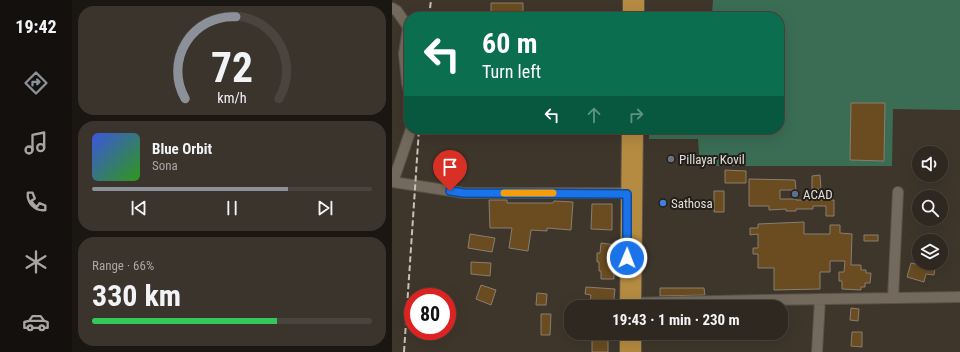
<!DOCTYPE html>
<html lang="en">
<head>
<meta charset="utf-8">
<style>
  body { margin:0; font-family:"Roboto Condensed",sans-serif; background:#3b342d; color:#f1f3f6; height:100vh; display:flex; flex-direction:column; font-size:15px; white-space:nowrap }
  * { box-sizing:border-box; margin:0 }
  p { font-size:13px; color:#a7a6a5 }
  .icon { flex:none; width:22px; height:22px; fill:none; stroke:currentColor; stroke-width:2; stroke-linecap:round; stroke-linejoin:round }
  .map { position:relative; flex:1; overflow:hidden }
  .sheet { display:flex; flex-direction:column; gap:6px; padding:6px; background:#1a1612; width:320px }
  .sheet>* { flex:none }
  .hud { position:absolute; left:12px; top:12px; width:380px; height:122px; border-radius:16px; box-shadow:0 4px 16px #0002,0 0 0 1px #4a443e; background:#0b6e4f; color:#fff; overflow:hidden }
  .tools { position:absolute; left:520px; top:146px; display:grid; gap:8px }
  .tools a { display:grid; place-items:center; width:36px; height:36px; border-radius:50%; background:#2f2820; box-shadow:0 4px 16px #0002,0 0 0 1px #4a443e; font-size:20px }
  .speed { position:absolute; left:12px; top:288px; display:flex; gap:8px; font-size:20px; font-weight:700; text-align:center }
  .speed>* { display:grid; place-content:center; width:52px; height:52px; border-radius:50%; background:#2f2820; box-shadow:0 4px 16px #0002,0 0 0 1px #4a443e; line-height:1 }
  .speed .limit { border:6px solid #d22; background:#fff; color:#111 }
  .pin { position:absolute; display:grid; place-items:center; width:34px; height:34px; color:#fff; margin:-41px -17px; border-radius:50% 50% 50% 0; rotate:-45deg; box-shadow:0 0 4px #0007 }
  .pin .icon { rotate:45deg }
  .me { position:absolute; width:44px; margin:-22px; rotate:1deg; stroke-linejoin:round; filter:drop-shadow(0 0 3px #0008) }
  .turn { display:flex; align-items:center; gap:14px; height:84px; padding:0 12px; font-size:18px }
  .turn .icon { width:52px; height:52px; stroke-width:2.5 }
  .turn b { display:block; font-size:28px; line-height:34px }
  .lanes { display:flex; align-items:center; height:38px; padding:0 12px; background:#0003; justify-content:center; gap:20px; direction:ltr }
  .lanes .off { opacity:.35 }
  .big { font-size:30px; font-weight:700; line-height:1.1 }
  .sheet .tile { flex:1; display:flex; flex-direction:column; justify-content:center; gap:6px; min-width:0; padding:0 14px; border-radius:16px; background:#3b342d }
  .sheet .dial { align-items:center; gap:0 }
  .dial svg { height:104px; overflow:visible; fill:none; stroke:#4a443e; stroke-width:7; stroke-linecap:round; text-anchor:middle }
  .dial text { fill:#f1f3f6; stroke:none }
  .song { display:flex; align-items:center; gap:12px }
  .cover { width:48px; height:48px; border-radius:6px; background:linear-gradient(135deg,hsl(230 70% 55%),hsl(110 70% 35%)) }
  .played { height:4px; border-radius:2px; background:linear-gradient(90deg,#8c9099 70%,#4a443e 70%) }
  .keys { display:flex; justify-content:space-around; direction:ltr }
  .charge { height:6px; border-radius:3px; background:linear-gradient(90deg,#34c759 66%,#4a443e 0) }
  .trip { position:absolute; left:172px; top:300px; width:224px; height:40px; border-radius:16px; background:#2f2820; box-shadow:0 4px 16px #0002,0 0 0 1px #4a443e; font-weight:700; line-height:40px; text-align:center }
  main { display:flex; flex:1; min-height:0 }
  .menu { display:flex; flex-direction:column; width:72px; justify-content:space-around; align-items:center; background:#13100d; color:#a7a6a5 }
  .menu .icon { width:28px; height:28px }
  .menu .selected { color:#8c9099 }
  .menu b { font-size:18px; color:#f1f3f6 }
  .map>svg:first-child { display:block }
</style>
</head>
<body>
<main>
<nav class="menu">
<b>19:42</b>
<svg class="icon selected" aria-label="directions" viewBox="0 0 24 24"><path d="M12 3l9 9-9 9-9-9zM9 14v-3h6M13 9l2 2-2 2"/></svg>
<svg class="icon" aria-label="music" viewBox="0 0 24 24"><path d="M9 18V5l10-2v13"/><circle cx="6" cy="18" r="3"/><circle cx="16" cy="16" r="3"/></svg>
<svg class="icon" aria-label="phone" viewBox="0 0 24 24"><path d="M5 4h4l2 5-3 2q2 4 5 5l2-3 5 2v4C11 20 4 13 5 4z"/></svg>
<svg class="icon" aria-label="climate" viewBox="0 0 24 24"><path d="M12 3v18M4 7l16 10M4 17L20 7"/></svg>
<svg class="icon" aria-label="car" viewBox="0 0 24 24"><path d="M5 17H2v-5l4-1 3-4h7l3 4 3 1v5h-3M9 17h6M6 11h13"/><circle cx="7" cy="17" r="2"/><circle cx="17" cy="17" r="2"/></svg>
</nav>
<section class="sheet">
<div class="tile dial"><svg viewBox="0 0 100 80">
<path d="M14 69A42 42 0 1 1 86 69"/>
<path d="M14 69A42 42 0 0 1 53 6" stroke="#8c9099"/>
<text x="50" y="56" font-size="32" font-weight="700">72</text>
<text x="50" y="72" font-size="11">km/h</text>
</svg></div>
<div class="tile">
<div class="song"><i class="cover"></i><div><b>Blue Orbit</b><p>Sona</p></div></div>
<div class="played"></div>
<div class="keys"><svg class="icon" aria-label="previous" viewBox="0 0 24 24"><path d="M18 5L8 12l10 7zM5 5v14"/></svg><svg class="icon" aria-label="pause" viewBox="0 0 24 24"><path d="M8 5v14M16 5v14"/></svg><svg class="icon" aria-label="next" viewBox="0 0 24 24"><path d="M6 5l10 7-10 7zM19 5v14"/></svg></div>
</div>
<div class="tile"><p>Range · 66%</p><b class="big">330 km</b><div class="charge"></div></div>
</section>
<div class="map">
<svg width="568" height="352" viewBox="0 0 568 352">
  <rect width="100%" height="100%" fill="#3f362b"/>
  <path fill="#3b6d54" d="M321,0H568V110L501,109L500,166H308L306,139H257V129H387V17H289L320,14Z"/>
  <path fill="#6a4c20" stroke="#887e71" d="M99,3H131V16L107,15V17H99Z
    M459,103H493L492,161L458,160Z
    M333,170L354,171V183H333Z
    M428,175L429,189H420V176Z
    M357,179L403,180L404,190H388V199H404V200H442V216H434V206H421V209H404V211H394V209L377,210V206H357Z
    M322,191H332V212H322Z
    M97,200H115V203H161L162,201L181,202L179,230L155,228V231L139,230L136,251L117,248L120,228H98Z
    M200,204H220V230L199,229Z
    M412,222V234H438V225H448V233L460,234L459,265H469V270H474V273H479L478,283H473V287H469V290L450,289V281H447V272H452L453,261H438V272H428V289L382,290V268H366V254H361V248H366V234L358,235V228H366V224Z
    M78,234L103,238L100,252L76,248Z
    M472,235H486V241H472Z
    M209,243L224,245L223,251L217,250V265L225,266V271H222V279H209V271H207V262H205V253H208Z
    M79,262L99,263L98,276L79,274Z
    M519,263L543,268L542,275L534,274L532,282L515,277Z
    M89,285L104,290L99,305L84,299Z
    M194,287L223,289L221,307H205L206,304L198,303L199,295L193,294Z
    M268,288H312L313,295L268,296Z
    M145,293L155,294L154,305H144Z
    M459,308L467,309L466,321L458,320Z
    M149,314H159L158,335H149Z
    M460,332H470V347L459,346Z
    M200,339H216V352H200Z"/>
  <g fill="none" stroke-linecap="round" stroke-linejoin="round">
    <defs>
      <path id="minor" d="M0,8L5,11L16,27L12,54L15,83L17,92
        M19,129L1,182L72,193H235
        M501,298L506,192
        M236,303L370,300L568,297
        M425,352L428,299"/>
      <path id="highway" d="M237,17V0
        M246,17V0
        M234,307L236,129
        M243,307L245,129
        M243,333V352
        M234,352V333"/>
    </defs>
    <use href="#minor" stroke="#5a5249" stroke-width="12"/>
    <use href="#highway" stroke="#5a5249" stroke-width="14"/>
    <use href="#minor" stroke="#736a5d" stroke-width="10"/>
    <use href="#highway" stroke="#b58b41" stroke-width="12"/>
    <path stroke="#c7c1b9" stroke-width="2" stroke-dasharray="6 3" stroke-linecap="butt" d="M37,17L39,0
      M12,352L27,129"/>
  </g>
  <g fill="none" stroke-linecap="round" stroke-linejoin="round">
    <defs>
      <path id="route" d="M58,191L72,193L235,194V258"/>
    </defs>
    <use href="#route" stroke="#114b97" stroke-width="10"/>
    <use href="#route" stroke="#1a73e8" stroke-width="7"/>
    <path stroke="#f59e0b" stroke-width="7" d="M112,193H161"/>
  </g>
  <circle fill="#6b7280" stroke="#221e19" stroke-width="1.5" cx="279" cy="159" r="4"/>
  <circle fill="#5c6f8a" stroke="#221e19" stroke-width="1.5" cx="403" cy="194" r="4"/>
  <circle fill="#3f7fe0" stroke="#221e19" stroke-width="1.5" cx="271" cy="203" r="4"/>
  <g text-anchor="middle" dominant-baseline="central" stroke-width="4" stroke-linejoin="round" paint-order="stroke">
    <g font-size="13" fill="#e2dcd5" stroke="#221e19" text-anchor="start">
      <text x="287" y="159">Pillayar Kovil</text>
      <text x="411" y="194">ACAD</text>
      <text x="279" y="203">Sathosa</text>
    </g>
  </g>
</svg>
<div class="tools">
<a><svg class="icon" aria-label="sound" viewBox="0 0 24 24"><path d="M4 9h4l5-4v14l-5-4H4zM17 9q2 3 0 6"/></svg></a>
<a><svg class="icon" aria-label="search" viewBox="0 0 24 24"><circle cx="10" cy="10" r="6"/><path d="M15 15l6 6"/></svg></a>
<a><svg class="icon" aria-label="layers" viewBox="0 0 24 24"><path d="M12 4l9 5-9 5-9-5zM3 14l9 5 9-5"/></svg></a>
</div>
<div class="speed"><div class="limit">80</div></div>
<div class="pin" style="left:58px;top:191px;background:#d93025"><svg class="icon" aria-label="arrive" viewBox="0 0 24 24"><path d="M6 21V4h12l-3 4 3 4H6"/></svg></div>
<svg class="me" style="left:235px;top:258px" viewBox="-20 -20 40 40"><circle r="17" fill="#1a73e8" stroke="#fff" stroke-width="3"/><path d="M0-11L8 9 0 5-8 9z" fill="#fff"/></svg>
<div class="trip">19:43 · 1 min · 230 m</div>
<div class="hud">
<div class="turn"><svg class="icon" aria-label="left" viewBox="0 0 24 24"><path d="M17 20v-9H6M10 6l-5 5 5 5"/></svg><div><b>60 m</b>Turn left</div></div>
<div class="lanes"><svg class="icon" aria-label="left" viewBox="0 0 24 24"><path d="M17 20v-9H6M10 6l-5 5 5 5"/></svg><svg class="icon off" aria-label="ahead" viewBox="0 0 24 24"><path d="M12 20V5M6 11l6-6 6 6"/></svg><svg class="icon off" aria-label="right" viewBox="0 0 24 24"><path d="M7 20v-9h11M14 6l5 5-5 5"/></svg></div>
</div>
</div>
</main>
</body>
</html>
